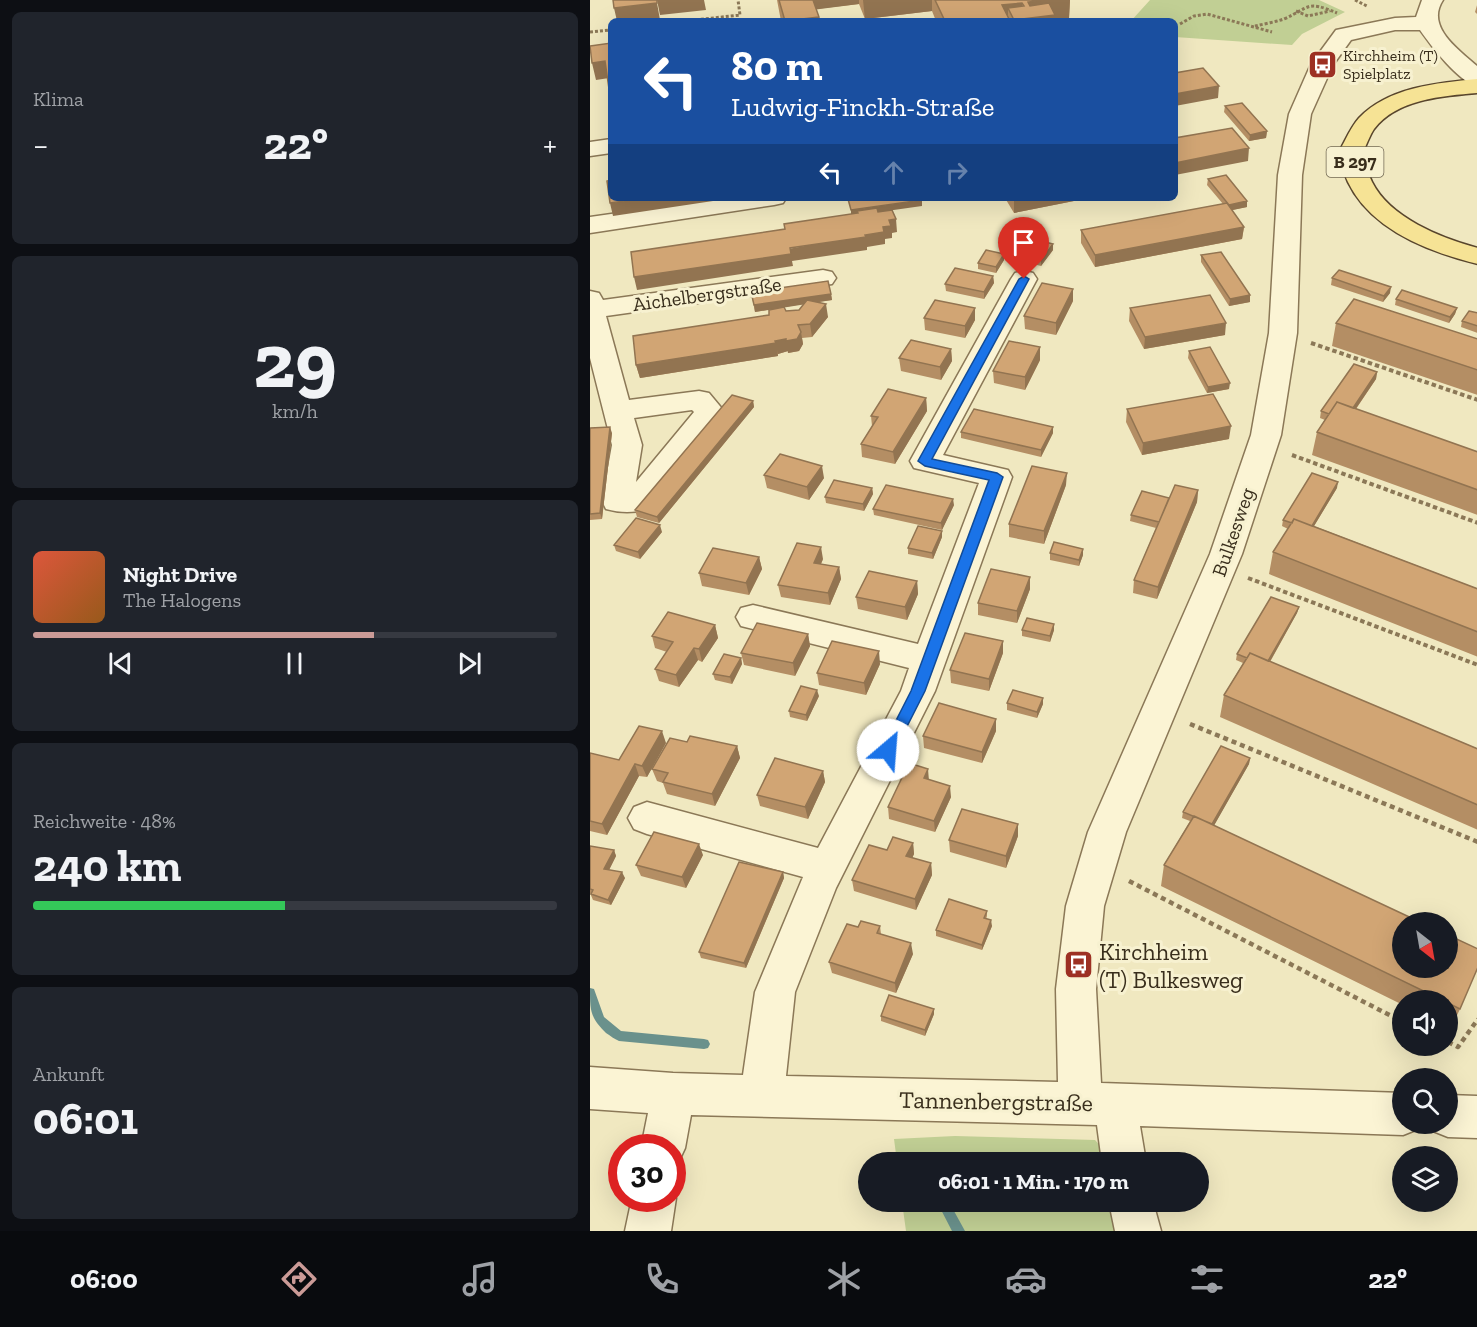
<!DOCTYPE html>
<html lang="de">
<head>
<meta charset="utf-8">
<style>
  body { margin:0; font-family:"Zilla Slab",serif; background:#20242c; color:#f1f3f6; height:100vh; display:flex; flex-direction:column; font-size:22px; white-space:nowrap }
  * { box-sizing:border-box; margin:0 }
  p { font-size:20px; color:#9ea1a6 }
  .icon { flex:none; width:33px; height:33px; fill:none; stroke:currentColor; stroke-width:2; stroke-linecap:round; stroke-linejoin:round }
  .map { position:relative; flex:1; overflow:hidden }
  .panel { display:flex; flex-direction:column; gap:12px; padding:12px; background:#0d0f14; width:590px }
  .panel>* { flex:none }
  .top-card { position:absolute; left:18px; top:18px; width:570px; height:183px; border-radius:9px; box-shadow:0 6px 24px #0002; background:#1a4fa0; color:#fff; overflow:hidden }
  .needle { width:39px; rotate:149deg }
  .buttons { position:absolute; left:802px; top:912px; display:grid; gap:12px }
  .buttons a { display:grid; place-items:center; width:66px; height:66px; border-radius:50%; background:#171b24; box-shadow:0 6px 24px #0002; font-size:30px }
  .speed { position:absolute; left:18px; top:1134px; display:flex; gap:12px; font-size:30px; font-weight:700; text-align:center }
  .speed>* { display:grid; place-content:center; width:78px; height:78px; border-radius:50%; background:#171b24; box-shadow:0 6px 24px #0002; line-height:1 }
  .speed .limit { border:9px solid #d22; background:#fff; color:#111 }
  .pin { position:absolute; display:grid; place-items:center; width:51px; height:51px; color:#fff; margin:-62px -26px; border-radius:50% 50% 50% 0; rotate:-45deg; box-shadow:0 0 6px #0007 }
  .pin .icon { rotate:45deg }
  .me { position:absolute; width:66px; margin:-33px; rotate:27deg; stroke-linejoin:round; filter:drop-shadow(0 0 4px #0008) }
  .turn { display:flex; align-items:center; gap:21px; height:126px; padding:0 24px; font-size:27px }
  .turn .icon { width:78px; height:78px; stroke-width:2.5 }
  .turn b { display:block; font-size:42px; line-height:51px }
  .lanes { display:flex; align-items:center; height:57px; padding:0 24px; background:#0003; justify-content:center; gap:30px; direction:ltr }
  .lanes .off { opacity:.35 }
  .big { font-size:45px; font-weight:800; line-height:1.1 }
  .panel .widget { flex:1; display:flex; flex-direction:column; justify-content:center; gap:9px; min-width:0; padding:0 21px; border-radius:9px; background:#20242c }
  .panel .dial { align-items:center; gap:0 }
  .dial b { font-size:78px; line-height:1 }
  .song { display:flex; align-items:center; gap:18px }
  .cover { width:72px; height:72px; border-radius:9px; background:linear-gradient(135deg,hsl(10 70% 55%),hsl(30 70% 35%)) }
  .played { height:6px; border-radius:3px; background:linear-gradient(90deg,#cb9b97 65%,#363941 65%) }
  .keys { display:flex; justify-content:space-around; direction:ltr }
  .heat { display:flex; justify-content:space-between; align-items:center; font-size:33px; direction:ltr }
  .charge { height:9px; border-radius:4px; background:linear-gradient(90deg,#34c759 48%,#363941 0) }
  .trip { position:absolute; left:268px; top:1152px; width:351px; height:60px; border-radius:30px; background:#171b24; box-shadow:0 6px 24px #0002; font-weight:800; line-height:60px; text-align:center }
  .tabs { display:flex; height:96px; justify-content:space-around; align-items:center; background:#090b0e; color:#9ea1a6 }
  .tabs .icon { width:42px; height:42px }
  .tabs .selected { color:#cb9b97 }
  .tabs b { font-size:27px; color:#f1f3f6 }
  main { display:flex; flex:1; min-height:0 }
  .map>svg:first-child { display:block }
</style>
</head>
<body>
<main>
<section class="panel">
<div class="widget"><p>Klima</p>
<div class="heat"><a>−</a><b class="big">22°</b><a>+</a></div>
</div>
<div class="widget dial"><b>29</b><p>km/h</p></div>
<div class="widget">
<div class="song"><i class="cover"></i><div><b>Night Drive</b><p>The Halogens</p></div></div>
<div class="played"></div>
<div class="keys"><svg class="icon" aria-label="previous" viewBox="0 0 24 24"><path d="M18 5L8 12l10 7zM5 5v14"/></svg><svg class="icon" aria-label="pause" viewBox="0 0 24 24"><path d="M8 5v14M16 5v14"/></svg><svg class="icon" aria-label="next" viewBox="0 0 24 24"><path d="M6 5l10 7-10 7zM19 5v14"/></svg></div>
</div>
<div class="widget"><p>Reichweite · 48%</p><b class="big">240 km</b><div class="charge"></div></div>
<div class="widget"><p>Ankunft</p><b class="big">06:01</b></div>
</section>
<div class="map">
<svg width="888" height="1231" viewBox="0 0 888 1231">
  <rect width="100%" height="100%" fill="#f0e8c0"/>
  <path fill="#c1cf94" d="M560,0H729L755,12L712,34L702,45L585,37V21H541Z
    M365,1136L505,1140L525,1162H307L304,1139Z
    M312,1202H535L543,1231H316Z"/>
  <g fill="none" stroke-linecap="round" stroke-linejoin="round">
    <path fill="#6a918c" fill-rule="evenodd" d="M0,988L4,989L14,1017L31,1031L114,1039L118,1040L120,1044L118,1048L114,1049L29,1041C24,1039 21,1036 16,1033C0,1017 0,1011 0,988Z
      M347,1202H359L375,1231H362Z"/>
    <defs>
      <path id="minor" d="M832,0H853C835,27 869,50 888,67V87C869,82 841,46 830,30H805L761,40L743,65L721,114L712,175L707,333L691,435L652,554L536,832L514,906L506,989L511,1083L813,1093V1124H831L828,1129L813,1135L550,1126L556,1162H512L507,1125L101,1115L95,1148L88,1163L82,1166V1148H51L58,1113L0,1109V1067L83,1073L153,1075L165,992L213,877L57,834L44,829L38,818L44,807L57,802L228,848L311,691L319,668L151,626L146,617L151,608L163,605L328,644L389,483L324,468L320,461L421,279L425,273L434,271L443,273L447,279L353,455L418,470L422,477L345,691L246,888L205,992L196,1076L468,1082L466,989L476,906L498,832L620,554L661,435L679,333L688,175L699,114L721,64L746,30L805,18L826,17Z
        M21,139V153L0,156V142Z
        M133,198H196L193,203L184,205L0,233V217Z
        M233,270L242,272L246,278L242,284L16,316L39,400L109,391L119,393L134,411L58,509C44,513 30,513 16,509L12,501L22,445L0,358V291L9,293L13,300ZM102,410L104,412L46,482L52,445L44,418Z
        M858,1095L888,1096V1138L858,1137L843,1131L840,1124H858Z
        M82,1189L86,1198L81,1231H35L42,1198H82Z
        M519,1202H563L571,1231H525Z"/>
      <path id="major" d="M888,79V93C853,96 807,99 784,129C780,135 777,143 774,150C776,160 777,172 782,182C800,218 851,238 888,248V264C839,252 781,230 758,182C753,172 752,160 750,150C756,139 761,127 769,118C799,87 847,83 888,79Z"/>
    </defs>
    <use href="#minor" stroke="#8b7857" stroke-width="3"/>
    <use href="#major" stroke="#58452c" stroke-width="3"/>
    <path stroke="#8b7857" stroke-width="3" stroke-dasharray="3 2" stroke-linecap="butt" d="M765,0L777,6
      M706,11L718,16L740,11
      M96,21L150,15L148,0
      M590,24L604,16L617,14L682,32
      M665,26C674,24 685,22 694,19C721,7 716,0 747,13
      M0,32L21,30"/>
    <path stroke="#8b7857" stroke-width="4" stroke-dasharray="4.5 3" stroke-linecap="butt" d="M721,343L888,400
      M702,455L888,523
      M658,578L888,665"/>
    <path stroke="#8b7857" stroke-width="4.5" stroke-dasharray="5 4" stroke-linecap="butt" d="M600,724L888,842
      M539,881L813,1022
      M858,1042L868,1047L888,1019"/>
    <use href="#minor" fill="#fbf4d4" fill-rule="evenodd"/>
    <use href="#major" fill="#f6e395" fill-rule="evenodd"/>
  </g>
  <path fill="#b48e64" d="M187,0H480L479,18L465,20V21H346L342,11L275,19L269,4L226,9L229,21H191Z
    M888,2V15L885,12Z
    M635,106L677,131L676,138L659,141L634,112Z
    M618,179L657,201V207L642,210L654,227L652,239L505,267L491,243V230L633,204L617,185Z
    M415,198H499L424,213Z
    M463,244V250L451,266L415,257L414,250Z
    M611,255L660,295V302L639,306L611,262Z
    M414,260L406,273L388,269V263Z
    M403,276L404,283L394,299L356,291L355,284Z
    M742,278L800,293L793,302L741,285Z
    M161,292L241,294L242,300L227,302L238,317L222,337L212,338L213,344L209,351L198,353V351L188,354V356L50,378L46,365L179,315L196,311L209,310L213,304L165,312Z
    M806,299L867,308L865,314L859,323L805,305Z
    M483,301L466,335L435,329L434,316Z
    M540,308L635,335L554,349L539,321Z
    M888,313V333L871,327L872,321Z
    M334,318L385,320L375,338L335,330Z
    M746,323L888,339V395L742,346Z
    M361,349L362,361L351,380L311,371L309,358Z
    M599,351L639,389L617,393L598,358Z
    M450,360L435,390L404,383L403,371Z
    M787,372L786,379L766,409L888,452V515L722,455L727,432L735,420L730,418L731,411Z
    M336,398L337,411L305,464L272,457L271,444L282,426L281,416Z
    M163,401L164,407L69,523L47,517L45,510Z
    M537,409L639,439L552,455L536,422Z
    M463,427V433L451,457L371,438V432Z
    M0,428L22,433L12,519L0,520Z
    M174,475L234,478L219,500L177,488Z
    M476,485L454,544L419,537V524Z
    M282,488L283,494L274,511L236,503L235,497Z
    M747,488L724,526L888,589V657L679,574L683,552L698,529L692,526L693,520Z
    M608,490L607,502L567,599L543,593L544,580L566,528L540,521L541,515L579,498Z
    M364,505L352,530L284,515L283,509Z
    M352,531V537L343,559L318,554V548Z
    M72,532L50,559L26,551L24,545Z
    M460,553L493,555L489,566L460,560Z
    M169,557L172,569L159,595L112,586L109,573Z
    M233,559L231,564L249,567L251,579L240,605L191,597L188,585Z
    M440,577V589L427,623L388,615V603Z
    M327,581L328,594L317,620L268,609L266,597Z
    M709,607L707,613L680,662L888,749V830L630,717L634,695L653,663L646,660L647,654Z
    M464,624V630L460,642L432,636V630Z
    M125,625L128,638L112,662L108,660L89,687L69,681L65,669L77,652L65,648L62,636Z
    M218,634L220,646L205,676L154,665L151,653Z
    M413,641V653L399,691L361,683L360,670Z
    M151,658L152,664L142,684L125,680L123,674Z
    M290,664L276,695L229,685L227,673Z
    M229,696L217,721L200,717L199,711Z
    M453,698V704L447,718L417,710V703Z
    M406,719V731L392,763L334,748L333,736Z
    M97,742L147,746L150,758L125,806L77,794L73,783L67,781L62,769Z
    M76,743L57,777L49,776L17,835L0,831V753L29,760Z
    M660,758L659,764L624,825L870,1009L861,1028L858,1027V1000H813V1005L571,886L574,865L600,821L592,818L593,812Z
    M233,771L235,782L218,819L170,806L167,795Z
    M339,779L361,797L345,832L299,819L298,807Z
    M428,836L416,868L360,852L359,840Z
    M323,843L324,854L322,858L341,863L342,875L326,910L264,891L262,880L297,850Z
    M0,846L24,850L26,856L19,870L35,878L21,905L3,900L0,893Z
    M113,855L96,888L51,876L46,865Z
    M193,872L194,878L156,968L111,958L109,952Z
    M397,911V916L396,919L402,926L392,950L346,936V930Z
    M290,926L291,934L323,954L306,993L242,973L239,962L268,927Z
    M344,1009V1014L335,1036L291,1021V1016Z"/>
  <path fill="#927451" d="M67,0H114L116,10L70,15Z
    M221,0H269V4L222,10Z
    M273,0H342V11L275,19Z
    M454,0H480L479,18L465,20V21H424L418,8V21L412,5L432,3V19L438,2Z
    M67,3L70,20L58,21H27L24,8Z
    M229,17V21H199Z
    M15,61L19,78L6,80L2,63Z
    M629,86L628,98L585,106V94Z
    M677,131L676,138L659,141L660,135Z
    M659,148L658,161L585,175V163Z
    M56,198H143L23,216L20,203Z
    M436,198H499L424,213V200Z
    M332,200V206L261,216V210Z
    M657,201V207L638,211L639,205Z
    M306,219L307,232L302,233V238L295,239V244L277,247V250L202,261L203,266L47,290L44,277L275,235L293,227L299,220Z
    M654,227L652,239L505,267V255Z
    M463,244V250L451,266V260Z
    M414,254V260L406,273V267Z
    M403,276L404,283L394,299V292Z
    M801,287L800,293L793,302L794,296Z
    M483,289V301L466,335V323Z
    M241,294L242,300L165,312L164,305Z
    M660,295V302L639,306L640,299Z
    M236,304L238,317L222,337L220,324Z
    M385,308V320L375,338V326Z
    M867,308L865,314L859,323L860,317Z
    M636,323L635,335L554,349L555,337Z
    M211,332L213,344L209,351L198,353L196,341Z
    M196,339L198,351L188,354L185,341Z
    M186,343L188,356L50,378L46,365Z
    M450,347V360L435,390V377Z
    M361,349L362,361L351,380L350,367Z
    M787,372L786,379L754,426L755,420Z
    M640,383L639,389L617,393L618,387Z
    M336,398L337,411L305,464L303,452Z
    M163,401L164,407L69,523L67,517Z
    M641,426L639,439L552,455L553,443Z
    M20,427L22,433L12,519L10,513Z
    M463,427V433L451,457V450Z
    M232,466L234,478L219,500L217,487Z
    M477,473L476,485L454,544V531Z
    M748,482L747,488L718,536L720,530Z
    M282,488L283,494L274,511L273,504Z
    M608,490L607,502L567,599L568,587Z
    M363,499L364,505L352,530L351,523Z
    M70,525L72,532L50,559L48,552Z
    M352,531V537L343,559L342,553Z
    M231,547L233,559L226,575L224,563Z
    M493,549V555L489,566V560Z
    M169,557L172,569L159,595L156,583Z
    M249,567L251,579L240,605L238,593Z
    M440,577V589L427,623V611Z
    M327,581L328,594L317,620L315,607Z
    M709,607L707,613L674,672L676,666Z
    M464,624V630L460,642V636Z
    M125,625L128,638L112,662L109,649Z
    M218,634L220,646L205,676L203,663Z
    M413,641V653L399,691V679Z
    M104,648L108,660L89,687L86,675Z
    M289,651L290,664L276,695L274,683Z
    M151,658L152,664L142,684L140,677Z
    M227,690L229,696L217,721L216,715Z
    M453,698V704L447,718V712Z
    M406,719V731L392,763V752Z
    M72,731L76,743L57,777L52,766Z
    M147,746L150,758L125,806L122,794Z
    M660,758L659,764L621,831L622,825Z
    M45,764L49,776L17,835L12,824Z
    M338,769L339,781L334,778Z
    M233,771L235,782L218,819L215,807Z
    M360,786L361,797L345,832L344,821Z
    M428,824V836L416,868V856Z
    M323,843L324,854L318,867L316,856Z
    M109,844L113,855L96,888L92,877Z
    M24,850L26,856L17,874L14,869Z
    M341,863L342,875L326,910L325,899Z
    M32,872L35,878L21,905L18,900Z
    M193,872L194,878L156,968L154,963Z
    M401,920L402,926L392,950V945Z
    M321,943L323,954L306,993L305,983Z
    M344,1009V1014L335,1036V1030Z"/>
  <path fill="#d1a574" stroke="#927451" stroke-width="1.5" d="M23,0H67V3L24,8Z
    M189,0H223L229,17L195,21Z
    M345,0H454L438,2L440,6L459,3L465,15L424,20L418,8L434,6L432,3L412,5L420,21H355Z
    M21,43V103L15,61L2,63L0,46Z
    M613,68L629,86L585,94V73Z
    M652,103L677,131L660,135L635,106Z
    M642,128L659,148L585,163V138Z
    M636,175L657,201L639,205L618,179Z
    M21,180V198H56L20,203L17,181Z
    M264,198H331L332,200L261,210L258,199Z
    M423,198H436L424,200Z
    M637,203L654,227L505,255L491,230Z
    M287,208L288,212L302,210L306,219L299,220L301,226L293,227L294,232L275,235L276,237L200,248L201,254L44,277L41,252L195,229L194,224L268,213L267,211Z
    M426,235L463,244L451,260L414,250Z
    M396,250L414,254L406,267L388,263Z
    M631,252L660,295L640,299L611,255Z
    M365,268L403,276L394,292L355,284Z
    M749,270L801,287L794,296L742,278Z
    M238,281L241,294L164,305L161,292Z
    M452,283L483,289L466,323L434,316Z
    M812,290L867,308L860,317L806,299Z
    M620,295L636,323L555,337L540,308Z
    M764,299L888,339V370L746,323Z
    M217,300L236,304L220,324L208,325L211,332L207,339L196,341V339L185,341L186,343L46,365L43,336L179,315V310L194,307L196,311L209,310Z
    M345,300L385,308L375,326L334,318Z
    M879,311L888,313V326L872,321Z
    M321,340L361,349L350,367L309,358Z
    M419,341L450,347L435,377L403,371Z
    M620,347L640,383L618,387L599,351Z
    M764,364L787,372L763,408L747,402L739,414L731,411Z
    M298,389L336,398L303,452L271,444L288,417L281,416Z
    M623,394L641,426L553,443L537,409Z
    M142,395L163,401L67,517L45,510Z
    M747,402L888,452V490L727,432Z
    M384,409L463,427L451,450L371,432Z
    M20,427L10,513L0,514V428Z
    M190,454L232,466L217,487L174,475Z
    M442,466L477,473L454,531L419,524Z
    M722,473L748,482L722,526L704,519L702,523L693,520Z
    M244,480L282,488L273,504L235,497Z
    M296,485L363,499L351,523L283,509Z
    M585,485L608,490L568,587L544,580Z
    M552,491L579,498L569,522L541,515Z
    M46,518L70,525L48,552L24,545Z
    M704,519L888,589V632L683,552Z
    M328,526L352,531L342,553L318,548Z
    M464,542L493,549L489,560L460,553Z
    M207,543L231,547L224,563L249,567L238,593L188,585Z
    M123,548L169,557L156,583L109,573Z
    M401,569L440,577L427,611L388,603Z
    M279,571L327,581L315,607L266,597Z
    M681,597L709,607L678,661L660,653L657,658L647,654Z
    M78,612L125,625L109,649L104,648L86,675L65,669L83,642L62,636Z
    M437,618L464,624L460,636L432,630Z
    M167,623L218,634L203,663L151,653Z
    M375,633L413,641L399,679L360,670Z
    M242,641L289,651L274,683L227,673Z
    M660,653L888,749V805L634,695Z
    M134,654L151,658L140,677L123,674Z
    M211,686L227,690L216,715L199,711Z
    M423,690L453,698L447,712L417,703Z
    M349,703L406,719L392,752L333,736Z
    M49,726L72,731L52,766L45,764L12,824L0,821V753L29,760Z
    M100,736L147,746L122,794L73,782L78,773L62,769L80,738L97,742Z
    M631,746L660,758L622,824L593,812Z
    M185,758L233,771L215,807L167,795Z
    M319,763L338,769L334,778L360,786L344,821L298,807Z
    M372,809L428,824L416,856L359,840Z
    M604,816L830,922H813V968H858V935L888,949V967L870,1009L858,1003V1000H852L574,865Z
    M64,832L109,844L92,877L46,865Z
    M303,837L323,843L316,856L341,863L325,899L262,880L279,845L297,850Z
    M0,846L24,850L14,869L32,872L18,900L1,894L3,890L0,889Z
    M149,862L193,872L154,963L109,952Z
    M359,899L397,911L394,918L401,920L392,945L346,930Z
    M271,921L290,926L287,933L321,943L305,983L239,962L257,924L268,927Z
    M299,995L344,1009L335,1030L291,1016Z"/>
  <path fill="#1a73e8" stroke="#114b97" stroke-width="1.5" d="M434,276L439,279L342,459L407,473L413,477L335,691L303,754H293L291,750L321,691L399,480L335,466L328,461L429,279Z"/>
  <defs>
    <symbol id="bus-square" viewBox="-11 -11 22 22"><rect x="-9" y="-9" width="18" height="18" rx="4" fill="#9d3023" stroke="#f7f1d0"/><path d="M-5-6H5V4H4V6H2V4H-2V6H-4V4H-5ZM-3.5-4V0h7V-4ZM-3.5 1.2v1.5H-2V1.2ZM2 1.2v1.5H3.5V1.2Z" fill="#fff"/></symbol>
  </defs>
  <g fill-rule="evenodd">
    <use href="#bus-square" x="716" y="48" width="33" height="33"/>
    <use href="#bus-square" x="472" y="948" width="33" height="33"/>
  </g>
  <g text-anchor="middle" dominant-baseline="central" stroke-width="6" stroke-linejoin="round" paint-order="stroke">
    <g font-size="16" fill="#392e1c" stroke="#f7f1d0" text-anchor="start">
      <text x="753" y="55">Kirchheim (T)<tspan x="753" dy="18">Spielplatz</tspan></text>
    </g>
    <rect fill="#f7f1d0" stroke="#726852" stroke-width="1.5" x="736.5" y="147" width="57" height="30" rx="4.5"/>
    <g font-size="18" font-weight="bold" fill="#392e1c">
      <text x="765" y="162">B 297</text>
    </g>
    <g font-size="20" fill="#392e1c" stroke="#f7f1d0">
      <text transform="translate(117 294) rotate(-8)">Aichelbergstraße</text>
      <text transform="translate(643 532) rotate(-71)">Bulkesweg</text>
    </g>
    <g font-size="24" fill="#392e1c" stroke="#f7f1d0" text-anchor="start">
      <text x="509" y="951">Kirchheim<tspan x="509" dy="28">(T) Bulkesweg</tspan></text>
    </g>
    <g font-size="24" fill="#392e1c" stroke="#f7f1d0">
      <text transform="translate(406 1101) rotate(1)">Tannenbergstraße</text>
    </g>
  </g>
</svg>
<div class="buttons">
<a><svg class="needle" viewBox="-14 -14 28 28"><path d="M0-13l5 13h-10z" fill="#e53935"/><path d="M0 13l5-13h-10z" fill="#9ea1a6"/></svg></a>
<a><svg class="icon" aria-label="sound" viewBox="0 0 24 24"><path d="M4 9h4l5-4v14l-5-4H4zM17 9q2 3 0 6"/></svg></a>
<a><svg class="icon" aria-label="search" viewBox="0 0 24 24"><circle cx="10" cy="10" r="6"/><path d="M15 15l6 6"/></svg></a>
<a><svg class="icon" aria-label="layers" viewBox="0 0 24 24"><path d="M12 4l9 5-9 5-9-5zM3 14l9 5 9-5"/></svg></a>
</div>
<div class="speed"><div class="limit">30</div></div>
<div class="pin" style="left:434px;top:279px;background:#d93025"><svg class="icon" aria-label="arrive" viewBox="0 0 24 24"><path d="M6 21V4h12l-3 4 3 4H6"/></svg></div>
<svg class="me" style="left:298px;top:750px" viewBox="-20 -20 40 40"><circle r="19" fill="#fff"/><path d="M0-13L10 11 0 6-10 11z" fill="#1a73e8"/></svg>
<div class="trip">06:01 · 1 Min. · 170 m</div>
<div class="top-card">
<div class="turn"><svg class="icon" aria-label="left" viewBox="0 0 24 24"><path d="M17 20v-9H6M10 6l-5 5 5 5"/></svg><div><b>80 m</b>Ludwig-Finckh-Straße</div></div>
<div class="lanes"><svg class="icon" aria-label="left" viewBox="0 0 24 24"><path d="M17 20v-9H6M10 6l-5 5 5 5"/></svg><svg class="icon off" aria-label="ahead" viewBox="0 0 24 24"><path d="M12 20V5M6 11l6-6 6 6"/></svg><svg class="icon off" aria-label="right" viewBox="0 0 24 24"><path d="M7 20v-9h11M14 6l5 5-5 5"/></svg></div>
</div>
</div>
</main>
<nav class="tabs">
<b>06:00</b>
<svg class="icon selected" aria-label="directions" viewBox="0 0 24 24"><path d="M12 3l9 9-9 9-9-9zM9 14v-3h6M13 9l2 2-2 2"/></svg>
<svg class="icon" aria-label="music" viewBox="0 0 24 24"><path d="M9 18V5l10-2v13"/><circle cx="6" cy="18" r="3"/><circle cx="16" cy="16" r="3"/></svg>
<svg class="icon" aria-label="phone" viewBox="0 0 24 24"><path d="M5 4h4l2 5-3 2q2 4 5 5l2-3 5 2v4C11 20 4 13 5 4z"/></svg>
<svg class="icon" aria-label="climate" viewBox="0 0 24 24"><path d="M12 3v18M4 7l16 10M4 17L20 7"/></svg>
<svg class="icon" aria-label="car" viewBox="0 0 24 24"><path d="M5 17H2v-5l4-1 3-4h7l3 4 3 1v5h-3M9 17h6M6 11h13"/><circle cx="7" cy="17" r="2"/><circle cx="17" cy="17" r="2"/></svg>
<svg class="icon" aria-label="filters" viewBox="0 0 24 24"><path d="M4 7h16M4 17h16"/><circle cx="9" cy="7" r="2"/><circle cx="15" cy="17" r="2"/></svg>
<b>22°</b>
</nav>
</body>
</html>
